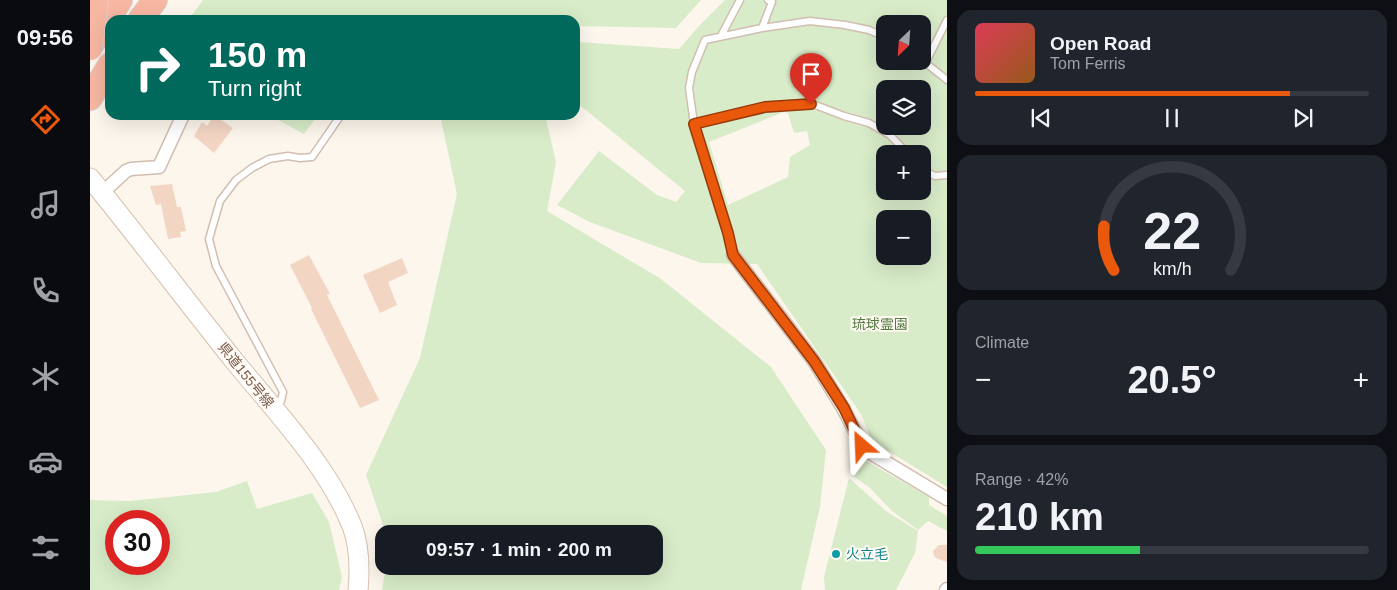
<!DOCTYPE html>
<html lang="en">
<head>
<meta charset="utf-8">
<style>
  body { margin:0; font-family:Helvetica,"Noto Sans JP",sans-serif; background:#20242c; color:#f1f3f6; height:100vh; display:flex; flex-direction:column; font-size:19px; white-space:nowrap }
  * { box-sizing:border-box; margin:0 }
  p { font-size:16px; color:#9ea1a6 }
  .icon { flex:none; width:28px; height:28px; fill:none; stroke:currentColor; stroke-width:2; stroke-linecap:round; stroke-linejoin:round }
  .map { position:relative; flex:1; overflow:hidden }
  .sheet { display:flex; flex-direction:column; gap:10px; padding:10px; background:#0d0f14; width:450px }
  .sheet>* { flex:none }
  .top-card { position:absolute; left:15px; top:15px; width:475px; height:105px; border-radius:15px; box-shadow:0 5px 20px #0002; background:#00695c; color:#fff; overflow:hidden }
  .needle { width:32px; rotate:205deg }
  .tools { position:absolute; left:786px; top:15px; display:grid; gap:10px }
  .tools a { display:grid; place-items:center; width:55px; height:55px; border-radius:10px; background:#171b24; box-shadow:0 5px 20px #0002; font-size:25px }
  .speed { position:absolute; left:15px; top:510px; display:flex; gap:10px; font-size:25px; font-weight:700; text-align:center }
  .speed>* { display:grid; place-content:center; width:65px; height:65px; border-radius:50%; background:#171b24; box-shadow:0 5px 20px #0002; line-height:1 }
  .speed .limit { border:8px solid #d22; background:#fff; color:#111 }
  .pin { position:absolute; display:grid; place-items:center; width:42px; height:42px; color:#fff; margin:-51px -21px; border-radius:50% 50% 50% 0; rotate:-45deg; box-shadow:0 0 5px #0007 }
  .pin .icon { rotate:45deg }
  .me { position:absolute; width:55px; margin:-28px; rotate:334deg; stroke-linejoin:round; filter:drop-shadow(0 0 4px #0008) }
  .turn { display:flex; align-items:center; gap:18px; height:105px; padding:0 20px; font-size:22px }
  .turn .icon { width:65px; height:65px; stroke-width:2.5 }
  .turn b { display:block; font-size:35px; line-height:42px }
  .big { font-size:38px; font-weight:700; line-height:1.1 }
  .sheet .card { flex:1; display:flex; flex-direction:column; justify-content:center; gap:8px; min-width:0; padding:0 18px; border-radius:15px; background:#20242c }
  .sheet .dial { align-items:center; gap:0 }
  .dial svg { height:130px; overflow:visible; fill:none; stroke:#363941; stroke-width:7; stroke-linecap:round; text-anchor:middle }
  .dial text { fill:#f1f3f6; stroke:none }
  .song { display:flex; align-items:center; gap:15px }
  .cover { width:60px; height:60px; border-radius:8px; background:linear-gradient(135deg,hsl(350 70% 55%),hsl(30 70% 35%)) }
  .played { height:5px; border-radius:2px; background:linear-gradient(90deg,#ea580c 80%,#363941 80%) }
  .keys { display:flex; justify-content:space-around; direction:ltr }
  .heat { display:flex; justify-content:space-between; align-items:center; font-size:28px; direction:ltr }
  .charge { height:8px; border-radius:4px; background:linear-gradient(90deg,#34c759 42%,#363941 0) }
  .trip { position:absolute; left:285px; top:525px; width:288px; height:50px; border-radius:15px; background:#171b24; box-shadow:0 5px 20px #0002; font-weight:700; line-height:50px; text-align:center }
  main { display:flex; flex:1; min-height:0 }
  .menu { display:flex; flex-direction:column; width:90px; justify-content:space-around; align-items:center; background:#090b0e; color:#9ea1a6 }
  .menu .icon { width:35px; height:35px }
  .menu .on { color:#ea580c }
  .menu b { font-size:22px; color:#f1f3f6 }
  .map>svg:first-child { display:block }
</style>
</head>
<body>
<main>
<nav class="menu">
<b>09:56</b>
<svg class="icon on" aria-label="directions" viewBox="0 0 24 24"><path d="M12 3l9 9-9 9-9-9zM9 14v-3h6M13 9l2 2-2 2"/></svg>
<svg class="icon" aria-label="music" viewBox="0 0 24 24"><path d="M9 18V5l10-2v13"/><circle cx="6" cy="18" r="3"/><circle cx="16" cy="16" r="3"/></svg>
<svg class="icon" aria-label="phone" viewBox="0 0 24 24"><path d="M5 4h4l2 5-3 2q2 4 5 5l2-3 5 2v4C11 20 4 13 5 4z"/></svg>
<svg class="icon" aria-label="climate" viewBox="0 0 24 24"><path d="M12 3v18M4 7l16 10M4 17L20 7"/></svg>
<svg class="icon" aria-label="car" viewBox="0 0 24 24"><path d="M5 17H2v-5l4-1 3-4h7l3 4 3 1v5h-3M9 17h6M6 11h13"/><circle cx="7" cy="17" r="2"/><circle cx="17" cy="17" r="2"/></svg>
<svg class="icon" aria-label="filters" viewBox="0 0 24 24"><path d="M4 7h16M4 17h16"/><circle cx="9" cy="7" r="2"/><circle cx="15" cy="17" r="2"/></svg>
</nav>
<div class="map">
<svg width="857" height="590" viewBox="0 0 857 590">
  <rect width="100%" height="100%" fill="#fdf6ec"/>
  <path fill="#d8ecc9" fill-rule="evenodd" d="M113,0H611L586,28L485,26V20H112L102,15Z
    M635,0H857V487L782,441L771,414L667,264L611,263L500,222L467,205L509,151L567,195L586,202L595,191L486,102L488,42L589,49L609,26ZM795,24H832V61H795ZM795,89H832V126H795ZM694,112L698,113L704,133L717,131L720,145L700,157L698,177L638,205L619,142ZM795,154H832V191H795ZM795,219H832V256H795Z
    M179,115H228L214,134Z
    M350,115H455L466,162L457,211L571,279L681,367L736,450L730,507L711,590H292L296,566H564V534H296L276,475L330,358L367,194Z
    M766,455L839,497V505L857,516V531L838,521L828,530L802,511L779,487L760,474Z
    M759,478L796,511L828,531L825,553L806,590H735L734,577Z
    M157,481L167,509L222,493L239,522L252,577L249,590H0V500L40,501L126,492ZM26,521H69V564H26Z"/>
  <path fill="#f3d5c3" d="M124,115L143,128L124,153L104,136L112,122L117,126Z
    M82,184L87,207H91L96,231L90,232L91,237L78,239L71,204L66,205L60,186Z
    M219,255L240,294L237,295L289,400L270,408L221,309L222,308L200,265Z
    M312,258L318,273L298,282L307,305L290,313L273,275Z
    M849,545H857V562L848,559L844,556L843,551Z"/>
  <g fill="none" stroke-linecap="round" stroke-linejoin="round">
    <defs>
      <path id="service" d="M672,28L682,2L678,0
        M631,36L650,0
        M832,60L857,80
        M836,62L857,20
        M604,124L675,107L721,104L728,106L754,116L779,123L800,135L818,154
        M832,170L845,176L857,175
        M643,255L638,233L604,124L599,88L602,72L615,40L672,28L720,21L755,25L779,30L795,37
        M187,407L191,401L193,392L126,266L119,239L130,201L146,180L162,168L179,159L198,156L210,158L222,157L251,115"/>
      <path id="minor" d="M12,193L36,171L41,169L69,167L93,115
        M643,255L724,361L753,408L774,449L857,499
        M856,590L857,589"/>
      <path id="secondary" d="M0,178C50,239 97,302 146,363C187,413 238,466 262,526C270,547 270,569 268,590"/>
      <path id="motorway" d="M50,20L65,0
        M0,47L30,0
        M0,98L20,65"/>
    </defs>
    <use href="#service" stroke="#d1beb0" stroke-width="9"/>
    <use href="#minor" stroke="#d1beb0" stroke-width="15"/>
    <use href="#secondary" stroke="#d6c0b0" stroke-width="21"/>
    <use href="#motorway" stroke="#dad1cd" stroke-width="26"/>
    <use href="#service" stroke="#fff" stroke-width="6"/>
    <use href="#minor" stroke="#fff" stroke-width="12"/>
    <use href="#secondary" stroke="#fff" stroke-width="19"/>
    <use href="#motorway" stroke="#f7b7a3" stroke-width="24"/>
    <defs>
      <path id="motorway-bridge" d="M0,48L6,0"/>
    </defs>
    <use href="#motorway-bridge" stroke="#dad1cd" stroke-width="26" stroke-linecap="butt"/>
    <use href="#motorway-bridge" stroke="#f7b7a3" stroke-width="24"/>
  </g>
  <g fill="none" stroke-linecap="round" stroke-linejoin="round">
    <defs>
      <path id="route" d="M721,104L675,107L604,124L638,233L643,255L724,361L754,408L772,446"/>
    </defs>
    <use href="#route" stroke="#983908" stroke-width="12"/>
    <use href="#route" stroke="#ea580c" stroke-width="9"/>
  </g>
  <circle fill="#0f9aa8" stroke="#fffaf3" stroke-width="2" cx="746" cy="554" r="5"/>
  <g text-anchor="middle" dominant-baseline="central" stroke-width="4" stroke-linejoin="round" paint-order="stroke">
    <g font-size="14" fill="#537a41" stroke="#fffaf3">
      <text x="790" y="324">琉球霊園</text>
    </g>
    <g font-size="14" fill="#7a5c4d" stroke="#fffaf3">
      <text transform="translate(156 375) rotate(51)">県道155号線</text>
    </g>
    <g font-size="14" fill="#0d838f" stroke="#fffaf3" text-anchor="start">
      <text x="756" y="554">火立毛</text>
    </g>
  </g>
</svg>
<div class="tools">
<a><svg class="needle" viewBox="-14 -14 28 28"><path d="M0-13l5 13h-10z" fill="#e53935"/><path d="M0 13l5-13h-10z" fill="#9ea1a6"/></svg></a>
<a><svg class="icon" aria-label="layers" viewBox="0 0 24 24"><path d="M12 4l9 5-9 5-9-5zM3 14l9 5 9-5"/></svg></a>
<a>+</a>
<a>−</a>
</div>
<div class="speed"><div class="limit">30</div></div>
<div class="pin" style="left:721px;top:104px;background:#d93025"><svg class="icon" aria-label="arrive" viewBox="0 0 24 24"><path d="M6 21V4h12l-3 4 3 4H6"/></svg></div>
<svg class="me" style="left:772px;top:446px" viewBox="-20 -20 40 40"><path d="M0-17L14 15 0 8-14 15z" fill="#ea580c" stroke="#fff" stroke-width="4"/></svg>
<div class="trip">09:57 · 1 min · 200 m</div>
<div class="top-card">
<div class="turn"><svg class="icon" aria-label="right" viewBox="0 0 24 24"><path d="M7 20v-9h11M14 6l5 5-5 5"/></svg><div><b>150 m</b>Turn right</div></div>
</div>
</div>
<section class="sheet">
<div class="card">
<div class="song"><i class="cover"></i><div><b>Open Road</b><p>Tom Ferris</p></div></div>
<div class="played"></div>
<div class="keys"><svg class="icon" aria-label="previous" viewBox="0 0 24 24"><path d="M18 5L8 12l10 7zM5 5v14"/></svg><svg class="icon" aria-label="pause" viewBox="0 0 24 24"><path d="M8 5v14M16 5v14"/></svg><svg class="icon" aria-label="next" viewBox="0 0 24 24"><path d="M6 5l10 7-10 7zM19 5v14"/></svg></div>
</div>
<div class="card dial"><svg viewBox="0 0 100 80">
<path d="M14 69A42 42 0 1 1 86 69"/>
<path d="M14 69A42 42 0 0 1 8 42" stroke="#ea580c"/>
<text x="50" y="56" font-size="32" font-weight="700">22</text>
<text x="50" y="72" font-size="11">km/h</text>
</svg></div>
<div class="card"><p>Climate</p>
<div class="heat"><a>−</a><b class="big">20.5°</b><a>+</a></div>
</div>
<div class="card"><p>Range · 42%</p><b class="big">210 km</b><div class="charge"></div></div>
</section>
</main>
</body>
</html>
